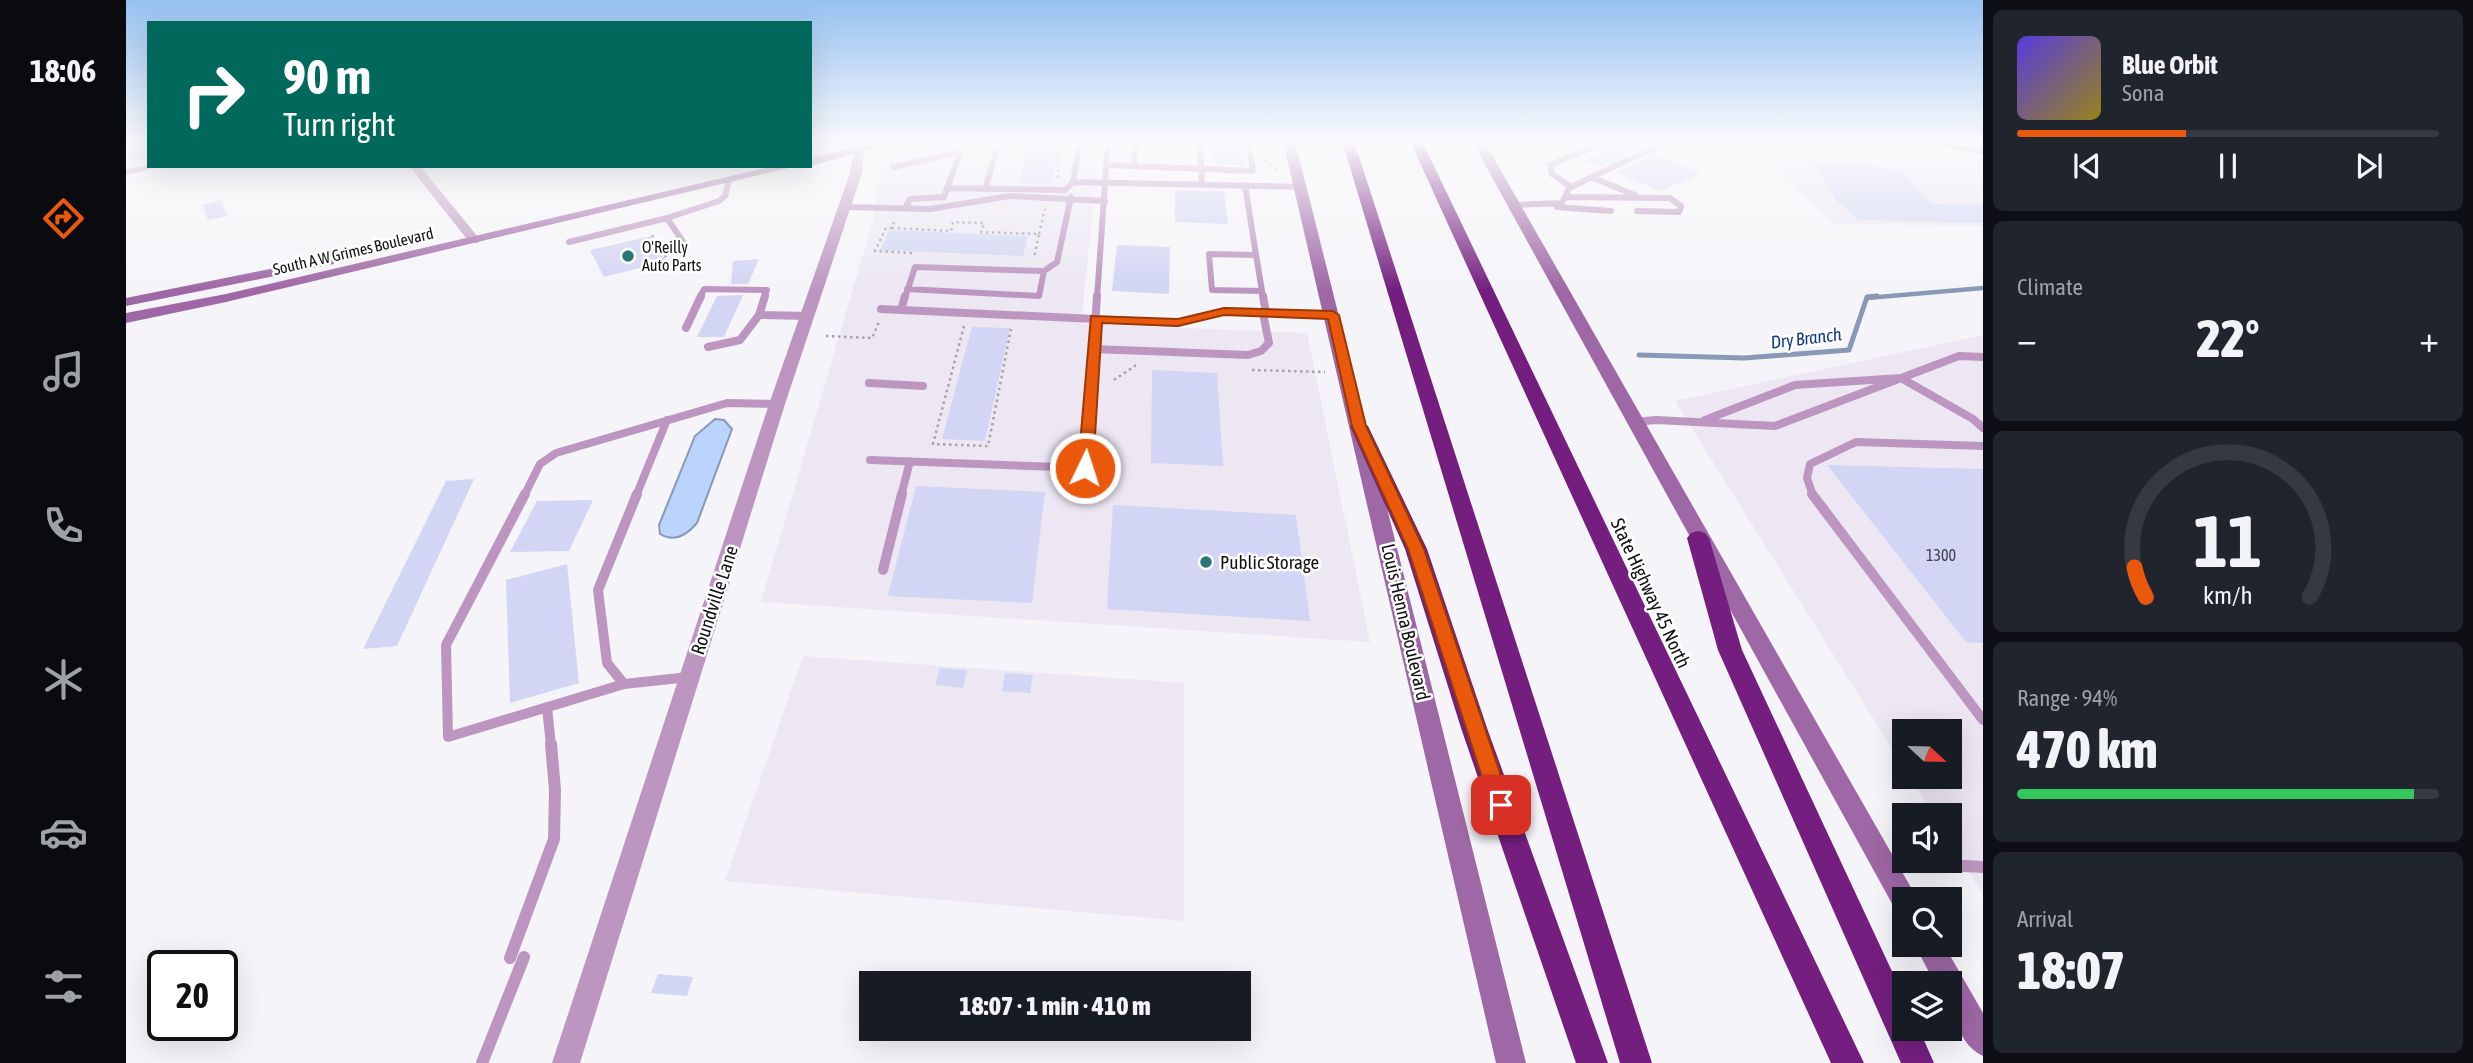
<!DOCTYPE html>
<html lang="en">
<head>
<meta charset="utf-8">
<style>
  body { margin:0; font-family:"Asap Condensed",sans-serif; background:#20242c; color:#f1f3f6; height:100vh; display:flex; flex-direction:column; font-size:26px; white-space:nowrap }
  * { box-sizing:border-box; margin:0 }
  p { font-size:23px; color:#9ea1a6 }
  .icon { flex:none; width:38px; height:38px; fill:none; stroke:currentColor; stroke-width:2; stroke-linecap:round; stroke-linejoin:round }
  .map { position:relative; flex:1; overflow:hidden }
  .details { display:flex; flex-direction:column; gap:10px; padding:10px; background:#0d0f14; width:490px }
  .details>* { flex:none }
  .guide { position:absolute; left:21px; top:21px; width:665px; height:147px; border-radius:0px; box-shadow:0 7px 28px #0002; background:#00695c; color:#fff; overflow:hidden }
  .needle { width:46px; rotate:112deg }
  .controls { position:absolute; left:1766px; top:719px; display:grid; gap:14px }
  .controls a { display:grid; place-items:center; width:70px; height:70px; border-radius:0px; background:#171b24; box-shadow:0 7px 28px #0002; font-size:35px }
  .speed { position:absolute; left:21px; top:950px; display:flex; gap:14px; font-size:35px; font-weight:700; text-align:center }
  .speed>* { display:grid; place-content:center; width:91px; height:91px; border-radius:50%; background:#171b24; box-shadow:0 7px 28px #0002; line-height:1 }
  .speed .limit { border:4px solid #111; border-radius:10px; background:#fff; color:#111 }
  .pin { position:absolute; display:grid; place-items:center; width:60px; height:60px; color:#fff; margin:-30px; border-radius:14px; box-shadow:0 4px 10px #0006 }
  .me { position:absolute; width:77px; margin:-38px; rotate:4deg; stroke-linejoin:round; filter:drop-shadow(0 0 5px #0008) }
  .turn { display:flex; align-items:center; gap:24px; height:147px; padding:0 21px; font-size:32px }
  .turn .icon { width:91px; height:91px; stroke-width:2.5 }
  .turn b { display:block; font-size:49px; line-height:60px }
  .big { font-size:52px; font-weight:800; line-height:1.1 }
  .details .widget { flex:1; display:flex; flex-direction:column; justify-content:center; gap:10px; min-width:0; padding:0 24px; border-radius:10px; background:#20242c }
  .details .dial { align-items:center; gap:0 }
  .dial svg { height:182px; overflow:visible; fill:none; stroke:#363941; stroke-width:7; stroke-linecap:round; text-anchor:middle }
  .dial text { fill:#f1f3f6; stroke:none }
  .song { display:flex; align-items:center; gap:21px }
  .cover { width:84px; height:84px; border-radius:10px; background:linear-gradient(135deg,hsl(250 70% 55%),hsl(50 70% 35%)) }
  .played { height:7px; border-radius:4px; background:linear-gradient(90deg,#ea580c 40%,#363941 40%) }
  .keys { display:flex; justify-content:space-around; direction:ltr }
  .heat { display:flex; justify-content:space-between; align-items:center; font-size:38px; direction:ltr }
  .charge { height:10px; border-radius:5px; background:linear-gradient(90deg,#34c759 94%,#363941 0) }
  .trip { position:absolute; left:733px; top:971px; width:392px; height:70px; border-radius:0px; background:#171b24; box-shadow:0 7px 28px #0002; font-weight:800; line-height:70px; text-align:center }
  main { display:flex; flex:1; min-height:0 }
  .tabs { display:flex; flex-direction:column; width:126px; justify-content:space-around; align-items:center; background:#090b0e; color:#9ea1a6 }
  .tabs .icon { width:49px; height:49px }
  .tabs .current { color:#ea580c }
  .tabs b { font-size:32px; color:#f1f3f6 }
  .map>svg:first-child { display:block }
</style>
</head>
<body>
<main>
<nav class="tabs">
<b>18:06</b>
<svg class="icon current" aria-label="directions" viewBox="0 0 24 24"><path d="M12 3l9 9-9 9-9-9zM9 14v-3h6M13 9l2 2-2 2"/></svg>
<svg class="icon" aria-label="music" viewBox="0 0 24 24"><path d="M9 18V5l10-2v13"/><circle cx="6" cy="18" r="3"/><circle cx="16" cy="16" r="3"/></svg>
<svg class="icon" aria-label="phone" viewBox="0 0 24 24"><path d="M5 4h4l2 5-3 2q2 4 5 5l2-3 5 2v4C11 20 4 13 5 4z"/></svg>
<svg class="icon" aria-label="climate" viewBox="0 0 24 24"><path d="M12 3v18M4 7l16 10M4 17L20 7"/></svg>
<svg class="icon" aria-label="car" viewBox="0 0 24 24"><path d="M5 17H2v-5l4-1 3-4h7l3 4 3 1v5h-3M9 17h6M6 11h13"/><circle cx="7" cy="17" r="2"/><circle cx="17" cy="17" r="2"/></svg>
<svg class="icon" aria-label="filters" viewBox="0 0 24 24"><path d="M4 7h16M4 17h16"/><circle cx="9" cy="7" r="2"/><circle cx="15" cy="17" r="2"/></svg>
</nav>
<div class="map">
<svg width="1857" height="1063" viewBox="0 0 1857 1063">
  <rect width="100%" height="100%" fill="#f5f4f8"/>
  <path fill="#ece7f3" d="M798,141H974L955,324L1181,333L1244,642L635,602L748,217L754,165L765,150Z
    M1621,141H1736L1857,157V226L1708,224Z
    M1857,335V895L1824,841V816L1808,815L1784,777H1824V732H1778V768L1549,401Z
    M677,656L1058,683V921L599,881Z"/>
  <path fill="#bbd4fd" stroke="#8899b6" stroke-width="2" d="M589,419L598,420L606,429L571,523C561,535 549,543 534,534L533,525L569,436Z"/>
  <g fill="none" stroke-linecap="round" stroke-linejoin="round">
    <path stroke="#8899b6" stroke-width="4.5" d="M1741,298L1857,288"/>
    <path stroke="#8899b6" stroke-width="5" d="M1513,355L1618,358L1723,350L1741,297L1751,296"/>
  </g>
  <path fill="#d2d5f3" d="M0,141H23V157L3,161Z
    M901,141H932L926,184L894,183Z
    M1084,141H1116L1120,165L1086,164Z
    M1502,144L1513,149L1474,167L1458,161L1488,148L1497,150Z
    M1527,154L1576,173L1535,191L1489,173Z
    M1686,161L1777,170L1805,204L1857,205V223L1733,220L1711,201Z
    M1049,190L1098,191L1102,224L1049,222Z
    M95,200L101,216L82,220L77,205Z
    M763,230L902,236L897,256L754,250Z
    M525,236L540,261L478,277L464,250Z
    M991,245L1044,247L1043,294L986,291Z
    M633,259L622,284H605L607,261Z
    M617,295L598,337H571L591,296Z
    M846,327L884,328L859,441L816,439Z
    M1026,370L1091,373L1097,466L1025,463Z
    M1701,465L1857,469V643L1840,642Z
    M348,479L271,646L237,649L320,481Z
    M790,486L919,492L906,603L762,596Z
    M467,500L443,551L384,552L411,501Z
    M987,505L1170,515L1184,621L981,609Z
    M441,564L453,683L384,703L380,580Z
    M814,668L841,670L837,688L809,685Z
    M879,673L907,675L904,693L876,691Z
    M532,974L567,977L561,996L525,993Z"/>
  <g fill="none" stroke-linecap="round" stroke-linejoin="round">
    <path stroke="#a4a3a6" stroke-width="2.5" stroke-dasharray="2.5 3.5" stroke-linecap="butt" d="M1139,160L1152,171
      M932,178L933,141
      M768,222L766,228L825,231L827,222L858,223L855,232L913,234L908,258
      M766,228H760L749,251L786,253
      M913,234L919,209
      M526,235L541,259
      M838,326L807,444L862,446L885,329
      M700,336L746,338L753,322
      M1126,370L1199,372
      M988,380L1010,365"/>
    <path stroke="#bc96c0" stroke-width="6" d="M1074,141L1076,183
      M1487,141L1496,145
      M1600,141L1655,148
      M982,165L1127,171L1122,141
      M1008,166L1009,141
      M767,167L834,152
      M1465,177L1509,195
      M947,182L954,141
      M1119,185L1130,255
      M1445,187L1426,174L1424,165L1481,141
      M821,188L939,190L947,182L1177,187
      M859,189L873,141
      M1440,197L1544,198L1555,206L1553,212L1511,211
      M1386,205L1436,203L1443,188L1542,141
      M718,207L804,209L884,196L979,201
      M1431,207L1485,211
      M779,208L784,199L818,197L836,147L856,141
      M541,218L559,245
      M443,242L541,218L593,201L599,196L603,181
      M1083,254L1130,255L1136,291L1086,290Z
      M781,289L913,296L918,271L931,262L945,197
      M1136,291L1137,298
      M574,298L578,289L641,290L638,298
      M779,298L789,267L918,271
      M971,298L982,141"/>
    <path stroke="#bc96c0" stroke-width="8" d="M1137,296L1140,313
      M755,309L1052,323L1098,311L1207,315
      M775,310L779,296
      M633,315L639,296
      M560,328L575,296
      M582,347L614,340L633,315L681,316
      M968,349L1122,355L1135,351L1143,343L1137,313
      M743,383L797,386
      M1579,420L1669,385L1775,378L1847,419L1857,428
      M1508,422L1530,420L1649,426L1833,356L1857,357
      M744,460L959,468
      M959,474L971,296
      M398,496L414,464L430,453L601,403L651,404
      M510,496L541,420
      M775,496L784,461
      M1687,496L1681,478L1684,464L1730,442L1857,446"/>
    <path stroke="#bc96c0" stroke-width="10" d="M399,494L320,645L322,737L498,684L563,677
      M1686,494L1857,720
      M757,570L776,494
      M498,684L481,663L472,590L511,494
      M421,707L425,746"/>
    <path stroke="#bc96c0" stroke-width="12" d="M1758,862L1857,867
      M384,958L428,839L429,790L425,744
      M356,1063L398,957"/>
    <path fill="#bc96c0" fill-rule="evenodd" d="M717,141H726L738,150L736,173L659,404L454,1063H426L643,404L724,173L728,151L717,145Z
      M23,165L38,166L0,175V169Z
      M283,166H294L352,237V243H344Z"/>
    <path fill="#9e67a5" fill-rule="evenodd" d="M753,141H774L684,166V158Z
      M1157,141H1169L1400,1063H1370Z
      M1346,141H1358L1787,891L1791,900H1778V913L1769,909Z
      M1789,141H1818L1857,147V155Z
      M648,166H671L100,302L0,323V313L100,294Z
      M203,257L208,258V264L0,306V298Z
      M1789,945H1818L1857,1013V1056C1832,1045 1824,1008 1824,984H1809Z"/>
    <path fill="#741f7f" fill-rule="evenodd" d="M1216,141H1228L1526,1063H1494Z
      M1284,141H1296L1738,1063H1705Z
      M1233,420L1242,426L1301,549L1361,728L1482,1063H1450L1335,728L1279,549L1224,426Z
      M1572,531L1579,533L1583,538L1616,650L1778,997V1029H1793L1808,1063H1775L1592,650L1561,538L1565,533Z"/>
  </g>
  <linearGradient id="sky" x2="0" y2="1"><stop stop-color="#96c1f0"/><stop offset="0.49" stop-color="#fafafc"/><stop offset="1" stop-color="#fafafc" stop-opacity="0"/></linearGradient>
  <rect width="1857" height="290" fill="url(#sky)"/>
  <path fill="#ea580c" stroke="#983908" stroke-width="2" d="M1098,308L1207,311L1213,315L1240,426L1298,549L1385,805L1382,812L1375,814L1368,812L1365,805L1282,549L1226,426L1202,319L1098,315L1052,326L976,323L967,468L959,473L952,468L965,316L1052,319Z"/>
  <g fill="#2c7679" stroke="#fff" stroke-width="2.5">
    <circle cx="502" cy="256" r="7"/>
    <circle cx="1080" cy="562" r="7"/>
  </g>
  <g text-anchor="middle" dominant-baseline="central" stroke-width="5" stroke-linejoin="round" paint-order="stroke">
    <g font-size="16" fill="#111012" stroke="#fff" text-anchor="start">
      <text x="516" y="247">O'Reilly<tspan x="516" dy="18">Auto Parts</tspan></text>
    </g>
    <g font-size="16" fill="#111012" stroke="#fff">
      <text transform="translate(227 251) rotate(-13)">South A W Grimes Boulevard</text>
    </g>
    <g font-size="16" fill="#41414a">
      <text x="1815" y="555">1300</text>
    </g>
    <g font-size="18" font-style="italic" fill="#0e3a85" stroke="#fff">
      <text transform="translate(1680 338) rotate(-7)">Dry Branch</text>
    </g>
    <g font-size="19" fill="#111012" stroke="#fff" text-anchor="start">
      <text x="1094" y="562">Public Storage</text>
    </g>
    <g font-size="19" fill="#111012" stroke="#fff">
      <text transform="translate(1525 593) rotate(65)">State Highway 45 North</text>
      <text transform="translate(588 600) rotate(-72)">Roundville Lane</text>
      <text transform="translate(1280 622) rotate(77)">Louis Henna Boulevard</text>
    </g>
  </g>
</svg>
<div class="controls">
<a><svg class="needle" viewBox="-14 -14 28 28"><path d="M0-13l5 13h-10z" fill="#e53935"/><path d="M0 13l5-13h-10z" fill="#9ea1a6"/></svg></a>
<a><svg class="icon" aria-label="sound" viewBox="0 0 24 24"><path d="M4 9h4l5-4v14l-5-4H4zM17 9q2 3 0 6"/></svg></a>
<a><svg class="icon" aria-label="search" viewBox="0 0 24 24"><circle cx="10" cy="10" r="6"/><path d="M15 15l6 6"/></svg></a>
<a><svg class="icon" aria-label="layers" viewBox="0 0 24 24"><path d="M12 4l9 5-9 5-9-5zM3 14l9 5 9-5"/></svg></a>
</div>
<div class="speed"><div class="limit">20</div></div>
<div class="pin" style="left:1375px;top:805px;background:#d93025"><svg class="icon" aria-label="arrive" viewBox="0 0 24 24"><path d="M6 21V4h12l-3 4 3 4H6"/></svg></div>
<svg class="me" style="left:959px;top:468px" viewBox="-20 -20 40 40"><circle r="17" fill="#ea580c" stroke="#fff" stroke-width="3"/><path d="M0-11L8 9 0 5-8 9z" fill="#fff"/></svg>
<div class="trip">18:07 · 1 min · 410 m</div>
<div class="guide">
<div class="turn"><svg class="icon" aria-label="right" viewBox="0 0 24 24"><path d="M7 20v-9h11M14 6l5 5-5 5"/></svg><div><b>90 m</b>Turn right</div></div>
</div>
</div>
<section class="details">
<div class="widget">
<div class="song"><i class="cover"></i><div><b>Blue Orbit</b><p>Sona</p></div></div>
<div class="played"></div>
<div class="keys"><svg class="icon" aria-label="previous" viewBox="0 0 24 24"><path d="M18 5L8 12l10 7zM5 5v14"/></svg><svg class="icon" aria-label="pause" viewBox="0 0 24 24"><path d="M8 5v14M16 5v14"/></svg><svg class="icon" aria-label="next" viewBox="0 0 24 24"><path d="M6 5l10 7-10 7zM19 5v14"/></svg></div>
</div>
<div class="widget"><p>Climate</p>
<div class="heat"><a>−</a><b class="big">22°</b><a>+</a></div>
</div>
<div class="widget dial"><svg viewBox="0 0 100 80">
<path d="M14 69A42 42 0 1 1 86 69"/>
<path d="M14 69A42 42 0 0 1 9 56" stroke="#ea580c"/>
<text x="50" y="56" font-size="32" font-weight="700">11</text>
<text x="50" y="72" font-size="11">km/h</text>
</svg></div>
<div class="widget"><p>Range · 94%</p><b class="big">470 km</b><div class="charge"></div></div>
<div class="widget"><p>Arrival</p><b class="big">18:07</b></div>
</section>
</main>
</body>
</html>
